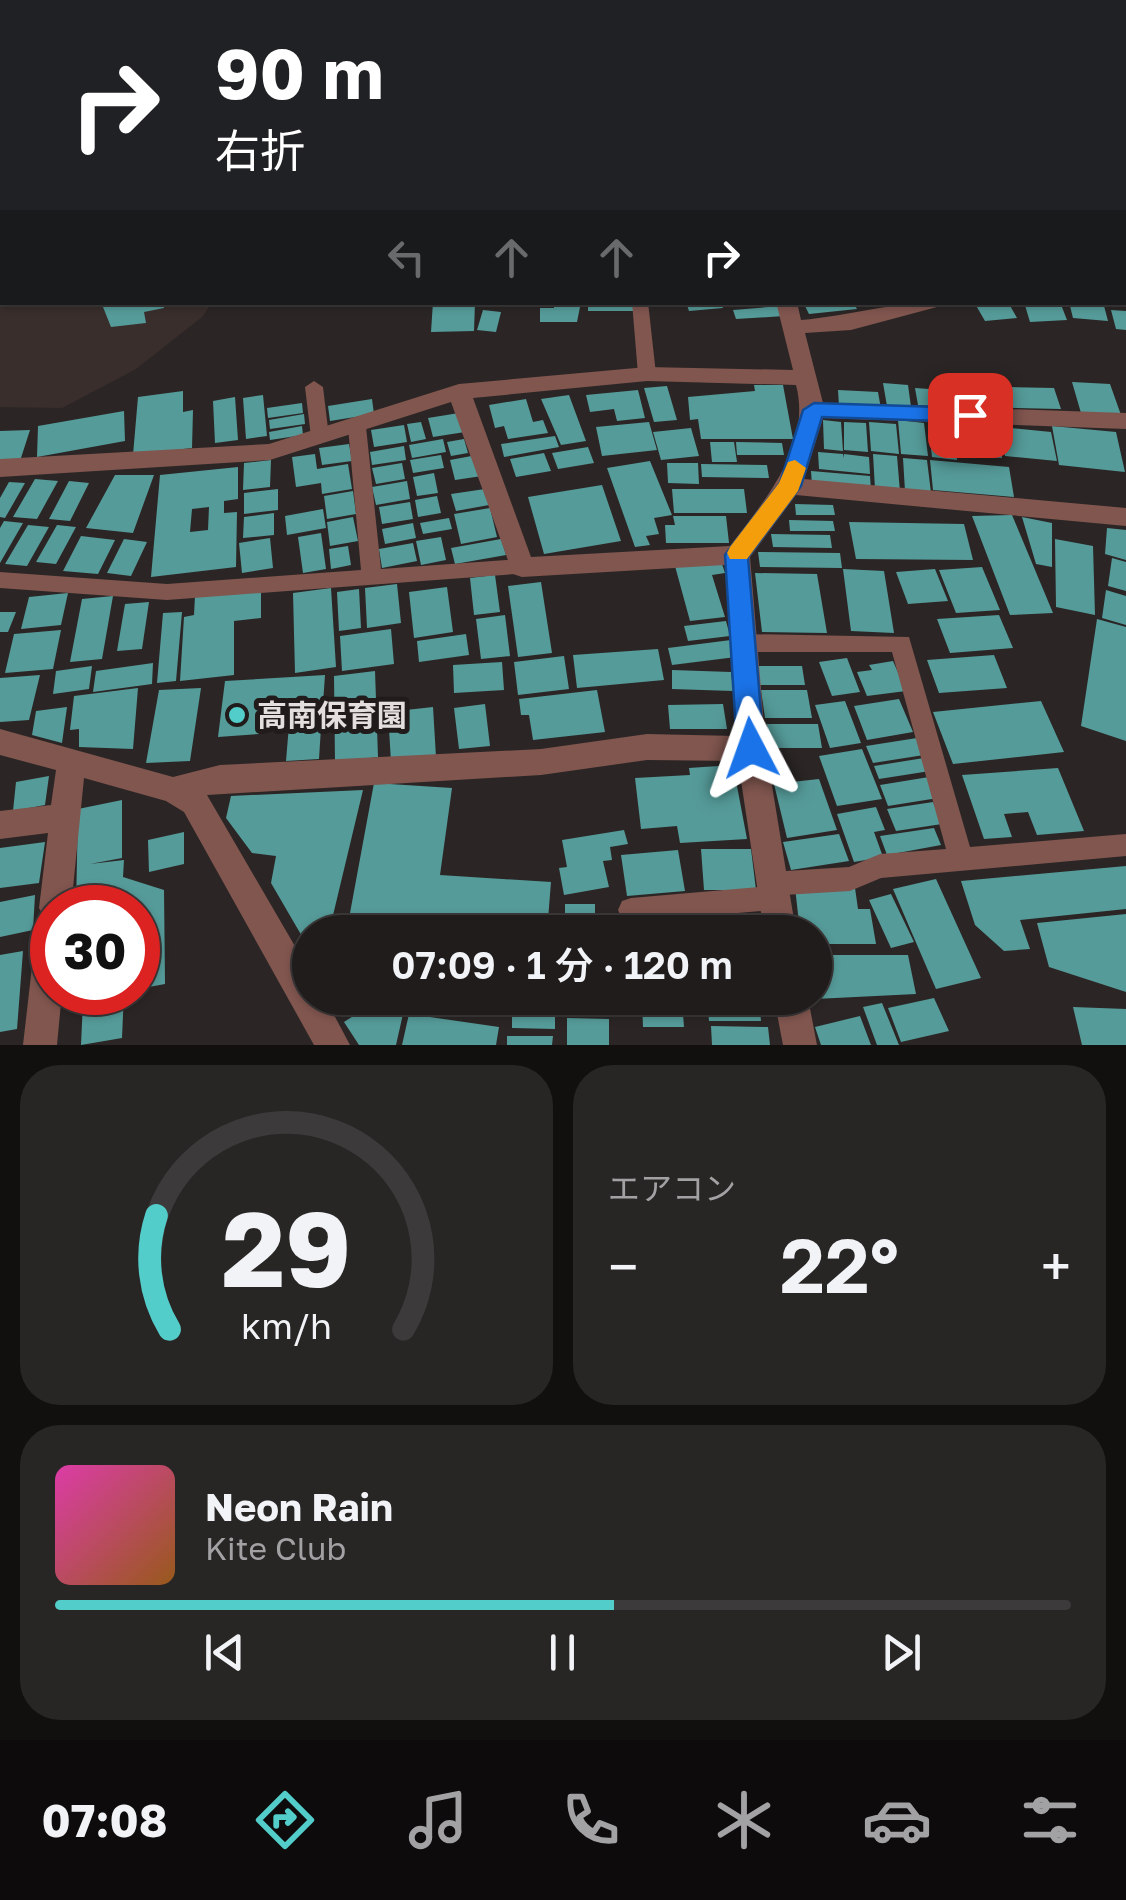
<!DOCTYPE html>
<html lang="ja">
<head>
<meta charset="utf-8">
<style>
  body { margin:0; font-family:"Golos Text","Noto Sans JP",sans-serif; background:#282525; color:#f1f3f6; height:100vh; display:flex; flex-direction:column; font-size:38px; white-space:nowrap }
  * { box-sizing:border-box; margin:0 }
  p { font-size:32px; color:#a2a1a3 }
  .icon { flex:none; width:55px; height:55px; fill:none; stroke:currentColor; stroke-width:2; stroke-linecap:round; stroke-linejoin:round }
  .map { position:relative; height:1045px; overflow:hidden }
  .details { display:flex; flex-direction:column; gap:20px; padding:20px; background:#120f0f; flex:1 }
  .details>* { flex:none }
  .banner { position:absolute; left:0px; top:0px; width:1128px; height:305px; box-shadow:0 2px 8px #0004,0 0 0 2px #3d3a3b; background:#202124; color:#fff; overflow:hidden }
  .speed { position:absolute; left:30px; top:885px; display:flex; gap:20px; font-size:50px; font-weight:700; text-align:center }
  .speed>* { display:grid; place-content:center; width:130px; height:130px; border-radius:50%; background:#201c1c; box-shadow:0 2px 8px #0004,0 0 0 2px #3d3a3b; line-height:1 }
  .speed .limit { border:15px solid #d22; background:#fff; color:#111 }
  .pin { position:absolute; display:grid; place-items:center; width:85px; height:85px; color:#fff; margin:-42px; border-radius:20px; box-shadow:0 5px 15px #0006 }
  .me { position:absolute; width:110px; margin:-55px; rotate:356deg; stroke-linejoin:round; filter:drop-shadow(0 0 8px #0008) }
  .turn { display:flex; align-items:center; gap:35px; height:210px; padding:0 50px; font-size:45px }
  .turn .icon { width:130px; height:130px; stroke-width:2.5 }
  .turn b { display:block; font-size:70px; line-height:85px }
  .lanes { display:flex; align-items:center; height:95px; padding:0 50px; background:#0003; justify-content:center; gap:50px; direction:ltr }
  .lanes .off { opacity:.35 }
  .big { font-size:75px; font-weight:600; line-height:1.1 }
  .details .tile { flex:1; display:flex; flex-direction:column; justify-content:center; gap:15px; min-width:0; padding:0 35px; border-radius:40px; background:#282525 }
  .details .dial { align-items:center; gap:0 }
  .dial svg { height:260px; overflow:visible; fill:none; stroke:#3d3a3b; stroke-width:7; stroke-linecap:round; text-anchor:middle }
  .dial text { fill:#f1f3f6; stroke:none }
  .song { display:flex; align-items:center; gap:30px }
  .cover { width:120px; height:120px; border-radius:15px; background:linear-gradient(135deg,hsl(320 70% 55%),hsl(30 70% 35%)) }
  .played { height:10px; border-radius:5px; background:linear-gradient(90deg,#53cdca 55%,#3d3a3b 55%) }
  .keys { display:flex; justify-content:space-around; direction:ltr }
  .heat { display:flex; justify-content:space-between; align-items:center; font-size:55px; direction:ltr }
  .details .tiles { flex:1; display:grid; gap:20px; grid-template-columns:1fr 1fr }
  .tile:last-child { grid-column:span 2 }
  .trip { position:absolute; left:292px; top:915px; width:540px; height:100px; border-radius:50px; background:#201c1c; box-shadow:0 2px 8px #0004,0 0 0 2px #3d3a3b; font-weight:600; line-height:100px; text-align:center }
  .dock { display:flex; height:160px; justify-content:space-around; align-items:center; background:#0d0b0b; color:#a2a1a3 }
  .dock .icon { width:70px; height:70px }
  .dock .current { color:#53cdca }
  .dock b { font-size:45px; color:#f1f3f6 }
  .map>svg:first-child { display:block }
</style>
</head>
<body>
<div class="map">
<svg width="1126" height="1045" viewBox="0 0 1126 1045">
  <rect width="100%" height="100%" fill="#2b2625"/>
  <path fill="#392e2c" d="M0,105L2,302L212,303L202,317L136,369L62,408L0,407Z"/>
  <path fill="#559b99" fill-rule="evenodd" d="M101,302H163L164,308L144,312L146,323L111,327Z
    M433,302H475L474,331L431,332Z
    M554,302H581L577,322H540V308H554Z
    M588,302H634V311H588Z
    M686,302H721L723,308L689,311Z
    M803,302H853L857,309L809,314Z
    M974,302H1008L1017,318L985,321Z
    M1024,302H1060L1067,320L1030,322Z
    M1069,302H1103L1108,321L1073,318Z
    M781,306L784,316L736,319L733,310Z
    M483,310L501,312L496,332L477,330Z
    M1111,310L1126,311V330L1116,329Z
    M1072,382L1110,384L1121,415L1081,413Z
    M883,383L908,385L911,407L887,406Z
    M754,385H783L793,439H701L698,419L690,420L688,397L755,391Z
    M667,386L677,420L654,422L644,388Z
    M962,386L1054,388L1061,409L967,407Z
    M915,388L943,390L947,407L918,405Z
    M638,390L645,418L617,421L614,409L590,412L586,395Z
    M838,390L878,392L881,409L839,406Z
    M183,391V412L193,410L192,448L133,455L138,397Z
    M263,395L267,436L246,439L243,398Z
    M569,395L586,441L561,445L541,399Z
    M235,397L238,440L215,443L213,401Z
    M372,399L374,414L330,421L328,406Z
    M526,399L533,422L543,420L548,433L508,439L504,426L495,428L489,405Z
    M302,403L303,413L268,418L267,408Z
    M124,411L125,441L37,457L38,426Z
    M459,413L465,432L433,437L428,418Z
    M304,414L305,424L270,429L269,420Z
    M823,420L841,422L843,451L824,449Z
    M898,420L924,423L928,456L901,454Z
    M421,422L426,439L411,442L407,424Z
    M649,422L657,450L602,456L596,427Z
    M844,422L866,423L868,452L844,450Z
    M869,422L896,424L899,454L871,451Z
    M928,424L953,426L957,460L932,457Z
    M965,424L997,426L1002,458L969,455Z
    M404,425L407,442L374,447L371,430Z
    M302,426L303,435L270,440L269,432Z
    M1052,426L1116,432L1125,472L1059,465Z
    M1000,427L1051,432L1057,461L1005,456Z
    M691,428L699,456L661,460L653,432Z
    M30,430L20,461L0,462V431Z
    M555,436L559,447L504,457L501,444Z
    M443,439L446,452L412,458L409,445Z
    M464,439L468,453L451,456L447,442Z
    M710,442H734L737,462H712Z
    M736,442L782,443L784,455H737Z
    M349,444L352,461L322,465L319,448Z
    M404,446L406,460L372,465L370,452Z
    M588,447L594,463L558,469L552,453Z
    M818,452L843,454V458L844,454L869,457L870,474L819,469Z
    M544,453L551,471L516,477L510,459Z
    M315,454L317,469L348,464L352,489L322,494L321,483L296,487L292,457Z
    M873,454L897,456L900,492L875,489Z
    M441,455L444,468L413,473L410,460Z
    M477,455L482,476L455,480L450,460Z
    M903,458L927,460L931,493L905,491Z
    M271,460L270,487L243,490L244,463Z
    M930,460L1009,467L1014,497L933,490Z
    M650,461L672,515L654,518L659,534L646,536L650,545L635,547L607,468Z
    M402,463L405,479L376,484L372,468Z
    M667,463H698L699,484L668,483Z
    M701,464L767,465L769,478L702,477Z
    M238,467V499L224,501V513L237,512L236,567L151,577L160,475ZM209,507L208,530L190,532L192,509Z
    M811,471L870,476L871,490L812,485Z
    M434,473L438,493L417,496L413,477Z
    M115,475H154L133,533L86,528Z
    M35,479L58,481L37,519L13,517Z
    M69,481L89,483L70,521L49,519Z
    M407,481L410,499L376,505L372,487Z
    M9,482L25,483L5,518L0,517V498Z
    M602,485L621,541L544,554L528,497Z
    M278,489V510L244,514V493Z
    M485,489L489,505L456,511L451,494Z
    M672,489H744L747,513H674Z
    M353,491L356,514L327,519L324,496Z
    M437,496L441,513L418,517L415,500Z
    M410,502L413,519L382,524L379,507Z
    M795,504L833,505L835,515H796Z
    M490,508L497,537L461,544L454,514Z
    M323,509L326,528L287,535L285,516Z
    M274,513V535L243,538L244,517Z
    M1012,515L1053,613L1010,615L972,516Z
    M673,516H726L729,543H666L665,525H675Z
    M353,517L358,541L330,546L327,522Z
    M1022,517L1052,523V567L1036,564Z
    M449,518L452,529L423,534L420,523Z
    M789,520L833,521L835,531H790Z
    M4,521L23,523L0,563V528Z
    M849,522L964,524L973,560L856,559Z
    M413,523L416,538L385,544L382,529Z
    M28,525L49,527L27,566L5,564Z
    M57,525L76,527L56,564L36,562Z
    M1107,528L1126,530V560L1105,554Z
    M321,533L326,569L303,573L298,537Z
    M771,534L830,535L832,548L773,547Z
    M81,536L115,540L98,574L63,571Z
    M441,537L446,560L421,565L416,541Z
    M270,538L273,568L242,573L239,543Z
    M124,539L147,542L131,576L107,573Z
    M501,539L506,555L455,564L451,548Z
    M1055,539L1093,546L1095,615L1056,607Z
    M413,543L417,561L382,568L379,549Z
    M348,546L351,565L331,569L329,549Z
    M758,552L840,553L842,568L760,567Z
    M1112,558L1126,562V591L1108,586Z
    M721,561L725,573L712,575L725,617L690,621L675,566Z
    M982,567L1000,610L956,613L939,570Z
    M843,569L884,571L894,633L851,631Z
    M935,569L948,601L908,604L896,572Z
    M755,573L817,574L827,633L762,632Z
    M495,575L500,612L474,615L470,578Z
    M541,582L552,653L518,657L508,586Z
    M397,584L401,623L367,628L365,588Z
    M447,587L453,632L414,638L409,592Z
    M261,588V618L234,621V675L180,681L184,617L194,615L195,596Z
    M331,588L336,667L295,673L293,593Z
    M359,589L361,628L339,631L337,592Z
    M1106,590L1126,596V625L1102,618Z
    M68,593L61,625L21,629L29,597Z
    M113,596L102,659L70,662L82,599Z
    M149,602L142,649L117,651L125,604Z
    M0,612H16L8,632H0Z
    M182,612L176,681L157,683L163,613Z
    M505,615L510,656L481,659L476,619Z
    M999,615L1013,648L950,653L937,619Z
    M1097,619L1126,627V741L1081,726Z
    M726,621L730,636L688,641L684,626Z
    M391,629L394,664L342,671L340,636Z
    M61,630L53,669L5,673L14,634Z
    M466,634L469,655L419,662L417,641Z
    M731,640L736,657L672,665L668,648Z
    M658,649L664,680L577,688L573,655Z
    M994,655L1007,688L939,693L927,660Z
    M564,656L569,689L518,695L514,662Z
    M847,658L860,692L832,696L819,662Z
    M893,661L906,691L867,696L857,672L872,670L869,665Z
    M502,662L504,690L454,693L453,665Z
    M153,663L152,684L93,692L96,671Z
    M92,666L89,689L53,694L56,671Z
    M757,666H802L805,685H760Z
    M672,670L731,672L733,691L672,689Z
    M375,671L378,757L335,762L334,676Z
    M40,675L29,720L0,722V678Z
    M325,675L323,704L296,706V699L262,701L259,734L218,737L225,681Z
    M138,688L133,749L79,747V729L70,730L74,696Z
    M201,688L190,761L146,763L159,690Z
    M597,690L605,732L533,740L529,715H521L519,699Z
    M761,690H807L812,718H765Z
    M899,699L913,732L867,740L854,706Z
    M845,701L861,743L830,748L815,705Z
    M1041,701L1064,752L953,764L933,712Z
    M485,704L490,746L459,749L454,708Z
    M723,704L727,729H670L668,705Z
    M67,707L62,743L32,735L36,711Z
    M433,707L436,757L391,762L388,712Z
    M322,712L319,759L286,761L290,713Z
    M767,724H818L822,748H770Z
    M917,738L924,755L873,763L866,746Z
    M862,749L882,799L837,806L819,756Z
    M924,758L930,771L879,779L874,766Z
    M733,765L747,839L680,843L677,826L641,829L635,778L690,775L689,768Z
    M1058,768L1084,831L1037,835L1028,812L1004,814L1012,837L984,839L962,775Z
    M49,776L45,805L13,811L16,782Z
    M929,777L938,798L888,806L880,785Z
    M819,779L837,830L787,838L774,784Z
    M374,783L452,788L440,875L551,882L547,932H478L479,921L350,913Z
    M363,790L329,932H310V939L303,938L271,883L276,856L252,853L226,818L231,796Z
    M122,800V858L90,864L124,860L123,877L164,890L165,984L138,989V908H76L78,809Z
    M933,802L942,824L896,831L887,809Z
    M876,807L885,830L874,832L883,857L854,862L837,814Z
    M934,828L941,845L887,855L880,836Z
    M624,830L628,844L610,847L612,860L603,861L609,887L564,895L559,868L567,867L562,840Z
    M184,832V864L149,872L148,840Z
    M839,834L849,861L791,870L783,842Z
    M45,842L39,883L0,888V848Z
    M701,849H751L756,890H704Z
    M678,850L685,891L627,896L621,855Z
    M1126,866V909L1020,920L1030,949L1004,951L975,925L961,881Z
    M936,879L981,978L936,989L893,889Z
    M795,887L855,888L858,909H870L876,944H815V932H800Z
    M891,894L914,942L891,948L869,900Z
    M35,895L33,930L0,937V902Z
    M565,904H595V932H565Z
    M1126,914V992L1049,967L1037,923Z
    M339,916L362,918L359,932H335Z
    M369,918L420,923L418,932H366Z
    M618,921H657V932H619Z
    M663,924H729V932H664Z
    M23,951L17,1029L0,1032V955Z
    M815,955H908L916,994L815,999Z
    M70,992H124L122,1038L81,1045L83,1001L69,1004Z
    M365,998H407L405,1007L363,1003Z
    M512,998H555V1029L512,1028Z
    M707,998H759L761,1021H709Z
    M934,998L949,1031L901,1042L888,1008Z
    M642,1000L682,1001L684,1027H643Z
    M882,1003L899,1045H877L863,1007Z
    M1073,1007L1126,1009V1045H1082Z
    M366,1008L403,1014L396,1045H359L344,1022Z
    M409,1014L499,1027L496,1045H402Z
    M860,1016L871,1045H821L815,1027Z
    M567,1018L609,1019V1045H567Z
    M711,1026L768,1027L770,1045H712Z
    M507,1036H553L552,1045H507Z"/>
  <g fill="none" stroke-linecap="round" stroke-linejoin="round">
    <path fill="#81564f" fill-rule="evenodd" d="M874,0H886V2H874Z
      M632,302H648L656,374L647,380L638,374Z
      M314,381L323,387L329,437L320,444L311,437L305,387Z
      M357,421L366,427L381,569L522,559L529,561L532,567L529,573L167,600L0,588V572L167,584L361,570L348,427Z
      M743,634L909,637L970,847L1126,834V856L881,878L850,891L784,895L782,907L773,910L631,922L622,919L618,910L622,901L631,898L759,887L761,876L770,872L849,867L880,854L946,849L892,652H743L735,649L732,643L735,637Z"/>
    <path fill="#81564f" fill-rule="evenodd" d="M505,0H521V2H506Z
      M634,0H650V2H635Z
      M750,0H766V2H751Z
      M1012,0H1028L1029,2H1014Z
      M1125,33H1126V43H1125Z
      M1125,74H1126V85H1125Z
      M1125,217H1126V231H1125Z
      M1125,276H1126V288H1125Z
      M776,302H797L801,320C849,316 893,302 940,302L937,307L851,330L805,333L823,403L1126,413V429L823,418L804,479L1126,508V526L796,495L750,557L766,749L796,932H764L738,761L647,760L541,775L207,795L310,972V998H325L350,1045H314L184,812L166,801L84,778L71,908H52V992H62L57,1045H23L36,932L45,919L39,908L48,833L0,839V811L51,805L56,770L0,755V729L173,777L220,765L541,749L647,734L736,736L725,565L522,577L513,574L451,402L270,460L0,477V459L269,444L459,384L647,367L793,370ZM647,381L796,385C812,446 765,500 730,546L531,557L473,398Z
      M774,998H808L817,1045H783Z"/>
    <path fill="#81564f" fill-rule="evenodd" d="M0,92H2V102H0Z"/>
  </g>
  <path fill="#1a73e8" stroke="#114b97" stroke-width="2.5" d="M814,403L970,408L980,415L970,422L822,417L801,486L748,557L764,748L760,757L751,760L741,757L737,748L725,555L780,483L803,410Z"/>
  <path fill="#f59e0b" d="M795,460L806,468L798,491L747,559H730L727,553L730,547L779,483L788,462Z"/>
  <circle fill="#53cdca" stroke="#211c1b" stroke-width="4" cx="237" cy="715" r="10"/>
  <g text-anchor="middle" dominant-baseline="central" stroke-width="10" stroke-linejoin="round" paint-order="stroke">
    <g font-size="30" font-weight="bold" fill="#e3dfde" stroke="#211c1b" text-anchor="start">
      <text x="257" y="715">高南保育園</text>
    </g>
  </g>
</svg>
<div class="speed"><div class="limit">30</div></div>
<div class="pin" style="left:970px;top:415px;background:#d93025"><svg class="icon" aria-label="arrive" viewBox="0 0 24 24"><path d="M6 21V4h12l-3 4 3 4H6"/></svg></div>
<svg class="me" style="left:751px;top:748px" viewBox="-20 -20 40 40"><path d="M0-17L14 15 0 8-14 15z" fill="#1a73e8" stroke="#fff" stroke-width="4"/></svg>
<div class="trip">07:09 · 1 分 · 120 m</div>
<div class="banner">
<div class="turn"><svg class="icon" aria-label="right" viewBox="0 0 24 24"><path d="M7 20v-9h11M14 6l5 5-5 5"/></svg><div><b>90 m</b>右折</div></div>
<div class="lanes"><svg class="icon off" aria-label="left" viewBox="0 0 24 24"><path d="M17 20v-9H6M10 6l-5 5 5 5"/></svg><svg class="icon off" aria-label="ahead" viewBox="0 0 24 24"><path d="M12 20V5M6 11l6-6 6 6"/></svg><svg class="icon off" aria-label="ahead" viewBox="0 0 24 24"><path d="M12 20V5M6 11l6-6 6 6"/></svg><svg class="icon" aria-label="right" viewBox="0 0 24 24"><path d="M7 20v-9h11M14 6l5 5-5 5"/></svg></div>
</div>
</div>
<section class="details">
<div class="tiles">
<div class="tile dial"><svg viewBox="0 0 100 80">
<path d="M14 69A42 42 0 1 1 86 69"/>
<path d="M14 69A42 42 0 0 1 10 34" stroke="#53cdca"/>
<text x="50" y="56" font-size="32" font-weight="700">29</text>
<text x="50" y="72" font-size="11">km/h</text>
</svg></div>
<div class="tile"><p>エアコン</p>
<div class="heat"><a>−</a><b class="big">22°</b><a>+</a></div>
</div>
<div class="tile">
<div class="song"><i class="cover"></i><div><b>Neon Rain</b><p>Kite Club</p></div></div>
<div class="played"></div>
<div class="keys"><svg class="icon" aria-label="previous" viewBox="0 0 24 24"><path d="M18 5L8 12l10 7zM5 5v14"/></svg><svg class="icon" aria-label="pause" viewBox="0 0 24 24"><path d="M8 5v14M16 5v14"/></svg><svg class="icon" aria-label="next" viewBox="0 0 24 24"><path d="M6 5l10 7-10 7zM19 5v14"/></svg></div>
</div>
</div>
</section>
<nav class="dock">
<b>07:08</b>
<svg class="icon current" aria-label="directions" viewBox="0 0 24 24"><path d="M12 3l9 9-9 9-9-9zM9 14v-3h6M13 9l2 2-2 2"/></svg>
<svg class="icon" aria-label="music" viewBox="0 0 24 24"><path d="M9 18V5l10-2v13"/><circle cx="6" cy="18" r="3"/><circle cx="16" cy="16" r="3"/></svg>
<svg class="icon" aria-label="phone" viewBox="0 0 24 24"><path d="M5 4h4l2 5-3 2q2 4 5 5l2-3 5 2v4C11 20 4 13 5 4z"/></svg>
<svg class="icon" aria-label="climate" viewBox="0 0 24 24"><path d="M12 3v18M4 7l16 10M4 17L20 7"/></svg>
<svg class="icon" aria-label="car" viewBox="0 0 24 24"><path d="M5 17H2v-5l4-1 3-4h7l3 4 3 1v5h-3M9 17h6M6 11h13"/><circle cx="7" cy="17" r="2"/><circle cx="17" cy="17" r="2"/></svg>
<svg class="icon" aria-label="filters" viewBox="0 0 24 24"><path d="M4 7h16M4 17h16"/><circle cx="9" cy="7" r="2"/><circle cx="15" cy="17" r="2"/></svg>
</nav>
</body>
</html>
